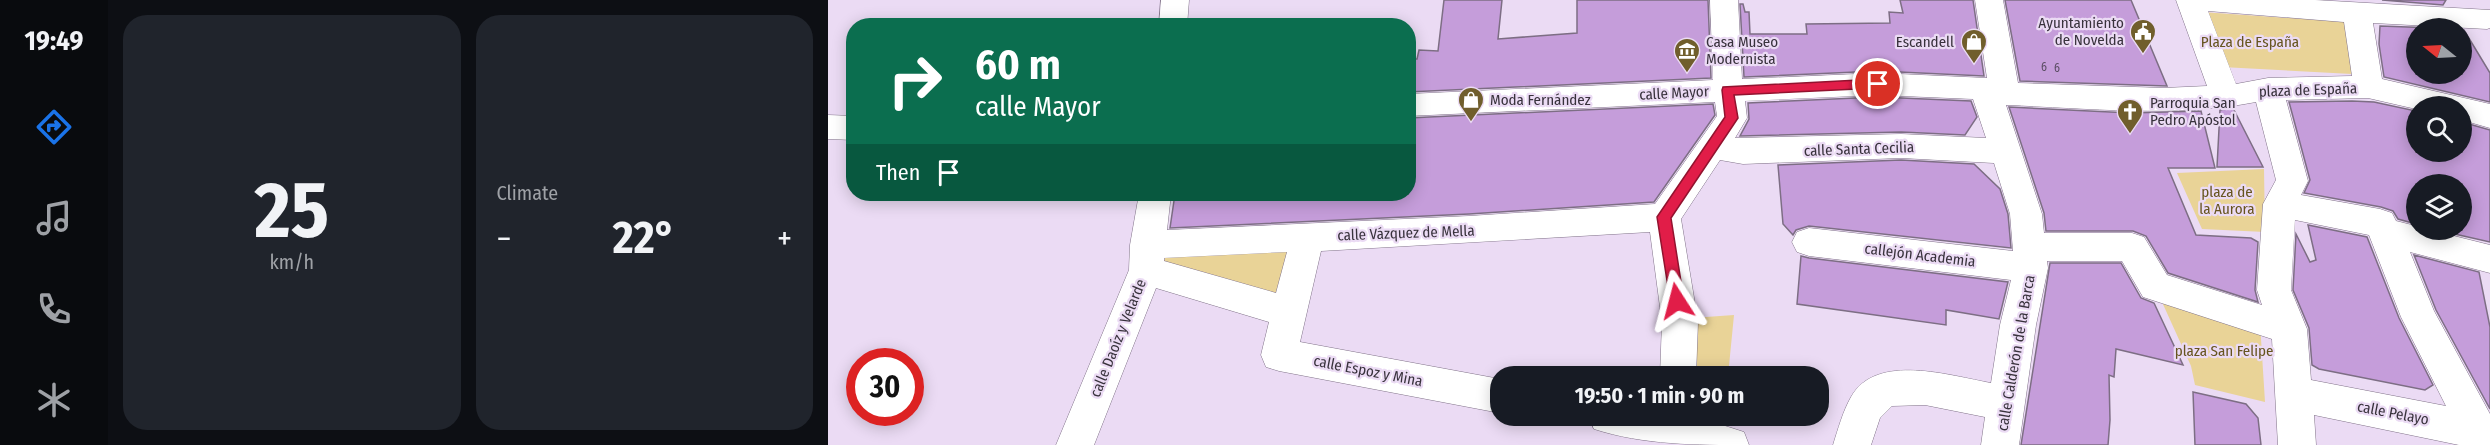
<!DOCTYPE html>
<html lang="en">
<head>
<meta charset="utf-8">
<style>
  body { margin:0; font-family:"Fira Sans Condensed",sans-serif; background:#20242c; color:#f1f3f6; height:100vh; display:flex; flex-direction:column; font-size:22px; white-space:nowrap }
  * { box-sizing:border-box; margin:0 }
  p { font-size:20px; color:#9ea1a6 }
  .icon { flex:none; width:33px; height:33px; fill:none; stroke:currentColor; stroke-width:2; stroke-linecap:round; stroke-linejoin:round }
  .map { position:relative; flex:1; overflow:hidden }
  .details { display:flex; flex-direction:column; gap:15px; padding:15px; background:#0d0f14; width:720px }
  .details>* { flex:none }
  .banner { position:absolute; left:18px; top:18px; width:570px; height:183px; border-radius:24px; box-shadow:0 3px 15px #0003; background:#0b6e4f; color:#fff; overflow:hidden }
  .needle { width:39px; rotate:288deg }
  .fabs { position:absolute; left:1578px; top:18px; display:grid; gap:12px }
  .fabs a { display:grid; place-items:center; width:66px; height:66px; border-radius:50%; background:#171b24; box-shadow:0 3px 15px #0003; font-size:30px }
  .speed { position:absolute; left:18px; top:348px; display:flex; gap:12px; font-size:30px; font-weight:700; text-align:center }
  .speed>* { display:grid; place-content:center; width:78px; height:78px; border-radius:50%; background:#171b24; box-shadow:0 3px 15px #0003; line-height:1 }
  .speed .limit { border:9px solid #d22; background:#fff; color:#111 }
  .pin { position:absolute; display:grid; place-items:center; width:51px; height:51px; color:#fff; margin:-26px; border:3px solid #fff; border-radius:50%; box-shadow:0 2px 6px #0007 }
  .me { position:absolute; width:66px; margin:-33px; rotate:351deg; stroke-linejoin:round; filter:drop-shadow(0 0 4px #0008) }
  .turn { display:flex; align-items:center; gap:21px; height:126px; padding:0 30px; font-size:27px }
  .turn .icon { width:78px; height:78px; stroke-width:2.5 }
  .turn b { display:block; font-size:42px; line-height:51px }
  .then { display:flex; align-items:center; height:57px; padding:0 30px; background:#0003; gap:12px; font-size:22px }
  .big { font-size:45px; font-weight:700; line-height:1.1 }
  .details .tile { flex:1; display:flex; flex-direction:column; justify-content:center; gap:9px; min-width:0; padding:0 21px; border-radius:24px; background:#20242c }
  .details .dial { align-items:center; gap:0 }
  .dial b { font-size:78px; line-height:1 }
  .heat { display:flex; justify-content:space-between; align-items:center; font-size:33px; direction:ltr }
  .details .tiles { flex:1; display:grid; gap:15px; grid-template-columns:repeat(2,1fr) }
  .trip { position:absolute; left:662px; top:366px; width:339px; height:60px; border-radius:24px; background:#171b24; box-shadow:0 3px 15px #0003; font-weight:700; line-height:60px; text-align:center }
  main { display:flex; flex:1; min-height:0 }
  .tab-bar { display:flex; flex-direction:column; width:108px; justify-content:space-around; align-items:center; background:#090b0e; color:#9ea1a6 }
  .tab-bar .icon { width:42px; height:42px }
  .tab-bar .selected { color:#1a73e8 }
  .tab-bar b { font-size:27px; color:#f1f3f6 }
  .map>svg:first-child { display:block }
</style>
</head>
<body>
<main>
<nav class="tab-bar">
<b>19:49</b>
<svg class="icon selected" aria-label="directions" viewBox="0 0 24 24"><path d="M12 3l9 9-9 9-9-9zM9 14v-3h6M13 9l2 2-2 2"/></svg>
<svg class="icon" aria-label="music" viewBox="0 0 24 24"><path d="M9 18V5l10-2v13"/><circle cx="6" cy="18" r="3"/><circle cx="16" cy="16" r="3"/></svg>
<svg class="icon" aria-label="phone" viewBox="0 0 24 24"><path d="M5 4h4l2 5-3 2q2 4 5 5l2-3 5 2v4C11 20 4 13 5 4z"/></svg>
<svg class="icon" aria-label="climate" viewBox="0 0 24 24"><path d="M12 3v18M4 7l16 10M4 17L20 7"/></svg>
</nav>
<section class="details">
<div class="tiles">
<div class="tile dial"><b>25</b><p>km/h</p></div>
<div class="tile"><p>Climate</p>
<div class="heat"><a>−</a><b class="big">22°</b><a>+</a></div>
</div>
</div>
</section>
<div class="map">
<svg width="1662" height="445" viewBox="0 0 1662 445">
  <rect width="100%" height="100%" fill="#ebdbf4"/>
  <path fill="#e9d397" d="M1374,12L1518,22L1524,74L1394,67Z
    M1436,169L1437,232L1374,229L1349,173Z
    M468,242L453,302L333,271L340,248Z
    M1329,291L1432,323L1437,402L1367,385L1363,366Z
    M906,315L900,376H860L864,318Z"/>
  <path fill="#c59dda" stroke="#7d6e84" stroke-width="1.5" d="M616,0H674L670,39L749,33V0H880L883,78L580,92V59H589L591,50L610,51Z
    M1072,0H1145L1156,76L1050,71L916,77L912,4H915L917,12H921L922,34H979L978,24L1062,23L1061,12L1075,13Z
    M1177,0H1303L1339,86L1192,81Z
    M1554,0H1618L1615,5Z
    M1552,26L1607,28H1588V74H1634V30H1636L1662,73V102L1556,77L1551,44Z
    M1050,97L1143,101L1149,117L1137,135L1073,132L912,136L921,119L920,103Z
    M1524,101L1546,102L1588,111V152H1634V122L1662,130V242L1609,230H1634V184H1588V224L1570,219L1565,211L1553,207L1476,193L1482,180L1461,102Z
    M885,104L887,115L826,202L641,214L342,228L347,194H580V118Z
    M1181,107L1303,113L1373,111L1387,168H1340L1368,235L1423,238L1430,242L1427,290L1430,302L1340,273L1318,236L1305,231H1218L1216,213Z
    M1405,108L1435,167H1389L1392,110Z
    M1073,160L1146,164L1172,189L1180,214L1183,248L981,226L968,230L965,235L955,224L950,165Z
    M1480,225L1539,237L1571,318L1605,385L1597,390L1491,369L1484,365L1481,328L1465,290L1468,234L1482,262L1488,260Z
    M1586,255L1651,272L1662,327V409L1608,310Z
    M973,256L981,258L1180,282L1171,319L1118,310V325L969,304Z
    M1222,263H1293L1313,298L1326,303L1355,365L1288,349L1286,377L1281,375L1282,420L1280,445H1193Z
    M1365,392L1418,404L1430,418L1433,445H1367Z"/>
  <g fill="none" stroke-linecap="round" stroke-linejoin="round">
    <defs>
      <path id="minor" d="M333,0H361L359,26H331Z
        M882,0H910L914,79L1050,73L1159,78L1147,0H1175L1190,83L1336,88L1379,86L1348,0H1487L1662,10V28L1659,29L1545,23L1554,79L1662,104V128L1634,120V106H1588V109L1540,98L1458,100L1480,181L1473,195L1552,209L1564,213L1568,221L1588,226V230H1602L1662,245V273L1582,252L1606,311L1662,414V445H1631L1486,415L1488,445H1450L1444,339L1315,297L1294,261H1219L1220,268L1208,325L1191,445H1153L1157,417L1097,405L1064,406L1052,418L1043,445H1005C1010,429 1015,411 1023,397C1048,352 1123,376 1163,383L1172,325L1183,280L981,256L969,252L964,242L969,232L981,228L1185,251L1182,214L1166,163L1073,158L915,164L892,160L853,219L870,322L868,376H832L834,322L822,232L493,251L472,342L672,379V413L451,371L438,367L433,355L441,322L328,288L266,445H228L301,270L302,245L311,194H343L339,230L641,216L827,204L889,116L887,102L580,116V94L885,80ZM1380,11L1516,22L1524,76L1440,78L1408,84ZM1050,95L1145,99L1158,138L1073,134L907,138L919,118L917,101ZM1428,102L1448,180L1435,204L1429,290L1434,305L1339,275L1316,237L1304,233H1216L1214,214L1178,105C1260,108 1347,118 1428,102ZM1467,220L1541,235L1573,317L1618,406L1483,380L1479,329L1463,290ZM459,252L448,293L336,261V258Z
        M0,115L26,116V140L0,139Z
        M760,416H866L916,432L921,445C869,445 815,445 766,429Z"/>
    </defs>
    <use href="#minor" stroke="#817389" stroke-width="1"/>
    <use href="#minor" fill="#fff" fill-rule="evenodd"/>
  </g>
  <path fill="#e11d48" stroke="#92132f" stroke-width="1.5" d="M1050,79L1056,84L1050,88L906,95L910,118L843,218L856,301L854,306L849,308L843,306L829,217L897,117L894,90L895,87Z"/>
  <defs>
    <symbol id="civic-pin" viewBox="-11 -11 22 30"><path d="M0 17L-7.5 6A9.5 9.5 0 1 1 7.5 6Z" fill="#705e2c" stroke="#ebdbf4"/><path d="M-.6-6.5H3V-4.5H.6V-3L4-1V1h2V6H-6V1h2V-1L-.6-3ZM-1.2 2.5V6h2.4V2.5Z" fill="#fff"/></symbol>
    <symbol id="shop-pin" viewBox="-11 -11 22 30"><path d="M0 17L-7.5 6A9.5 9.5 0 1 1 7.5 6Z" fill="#705e2c" stroke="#ebdbf4"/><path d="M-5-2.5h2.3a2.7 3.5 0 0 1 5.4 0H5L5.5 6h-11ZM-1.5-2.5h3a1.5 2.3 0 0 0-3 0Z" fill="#fff"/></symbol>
    <symbol id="museum-pin" viewBox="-11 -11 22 30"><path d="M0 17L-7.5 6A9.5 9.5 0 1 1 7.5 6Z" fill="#705e2c" stroke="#ebdbf4"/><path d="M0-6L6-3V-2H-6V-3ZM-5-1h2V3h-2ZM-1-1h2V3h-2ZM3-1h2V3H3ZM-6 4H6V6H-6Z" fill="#fff"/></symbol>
    <symbol id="church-pin" viewBox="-11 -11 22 30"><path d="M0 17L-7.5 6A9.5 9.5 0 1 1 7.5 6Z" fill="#705e2c" stroke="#ebdbf4"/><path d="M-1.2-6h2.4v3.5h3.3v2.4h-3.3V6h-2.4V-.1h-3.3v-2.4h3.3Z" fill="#fff"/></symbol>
  </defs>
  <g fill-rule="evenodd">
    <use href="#civic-pin" x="1300" y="17" width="30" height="40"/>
    <use href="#shop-pin" x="1131" y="27" width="30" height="40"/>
    <use href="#museum-pin" x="844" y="36" width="30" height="40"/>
    <use href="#shop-pin" x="628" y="85" width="30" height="40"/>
    <use href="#church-pin" x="1287" y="97" width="30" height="40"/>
  </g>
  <g text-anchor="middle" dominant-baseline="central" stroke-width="4.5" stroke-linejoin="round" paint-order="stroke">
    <g font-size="12" fill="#5b4d64">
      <text x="1216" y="67">6</text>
      <text x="1229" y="68">6</text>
    </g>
    <g font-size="15" fill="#38323c" stroke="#ebdbf4" text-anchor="start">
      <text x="1296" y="23" text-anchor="end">Ayuntamiento<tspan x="1296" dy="17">de Novelda</tspan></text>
      <text x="878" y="42">Casa Museo<tspan x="878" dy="17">Modernista</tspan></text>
      <text x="1126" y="42" text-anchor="end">Escandell</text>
      <text x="662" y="100">Moda Fernández</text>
      <text x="1322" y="103">Parroquia San<tspan x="1322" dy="17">Pedro Apóstol</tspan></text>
    </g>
    <g font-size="15" fill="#66541f" stroke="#ebdbf4">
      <text x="1422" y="42">Plaza de España</text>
      <text x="1399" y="192">plaza de<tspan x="1399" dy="17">la Aurora</tspan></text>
      <text x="1396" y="351">plaza San Felipe</text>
    </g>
    <g font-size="15" fill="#38323c" stroke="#ebdbf4">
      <text transform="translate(1480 90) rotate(-2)">plaza de España</text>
      <text transform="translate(846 93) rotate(-3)">calle Mayor</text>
      <text transform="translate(1031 149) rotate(-2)">calle Santa Cecilia</text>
      <text transform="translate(578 233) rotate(-2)">calle Vázquez de Mella</text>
      <text transform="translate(1092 255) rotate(7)">callejón Academia</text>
      <text transform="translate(290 338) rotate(-68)">calle Daoíz y Velarde</text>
      <text transform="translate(1188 353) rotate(-80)">calle Calderón de la Barca</text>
      <text transform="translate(540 371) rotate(11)">calle Espoz y Mina</text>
      <text transform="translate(1565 413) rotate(11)">calle Pelayo</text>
    </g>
  </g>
</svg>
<div class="fabs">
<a><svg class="needle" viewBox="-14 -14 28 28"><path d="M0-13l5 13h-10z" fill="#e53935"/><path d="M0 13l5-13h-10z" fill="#9ea1a6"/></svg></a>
<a><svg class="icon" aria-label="search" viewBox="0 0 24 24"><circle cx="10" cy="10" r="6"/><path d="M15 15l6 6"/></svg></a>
<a><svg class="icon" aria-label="layers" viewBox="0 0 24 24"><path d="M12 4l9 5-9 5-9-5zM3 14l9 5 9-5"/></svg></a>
</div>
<div class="speed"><div class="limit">30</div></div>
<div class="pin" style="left:1050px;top:84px;background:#d93025"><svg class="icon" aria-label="arrive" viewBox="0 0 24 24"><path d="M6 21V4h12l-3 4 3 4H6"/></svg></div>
<svg class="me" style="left:849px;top:301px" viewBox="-20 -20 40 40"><path d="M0-17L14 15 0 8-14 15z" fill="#e11d48" stroke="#fff" stroke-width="4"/></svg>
<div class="trip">19:50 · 1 min · 90 m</div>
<div class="banner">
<div class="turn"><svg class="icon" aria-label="right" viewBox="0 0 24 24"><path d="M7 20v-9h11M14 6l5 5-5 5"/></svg><div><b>60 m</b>calle Mayor</div></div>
<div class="then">Then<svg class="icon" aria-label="arrive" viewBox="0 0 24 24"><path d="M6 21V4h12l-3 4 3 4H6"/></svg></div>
</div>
</div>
</main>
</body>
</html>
